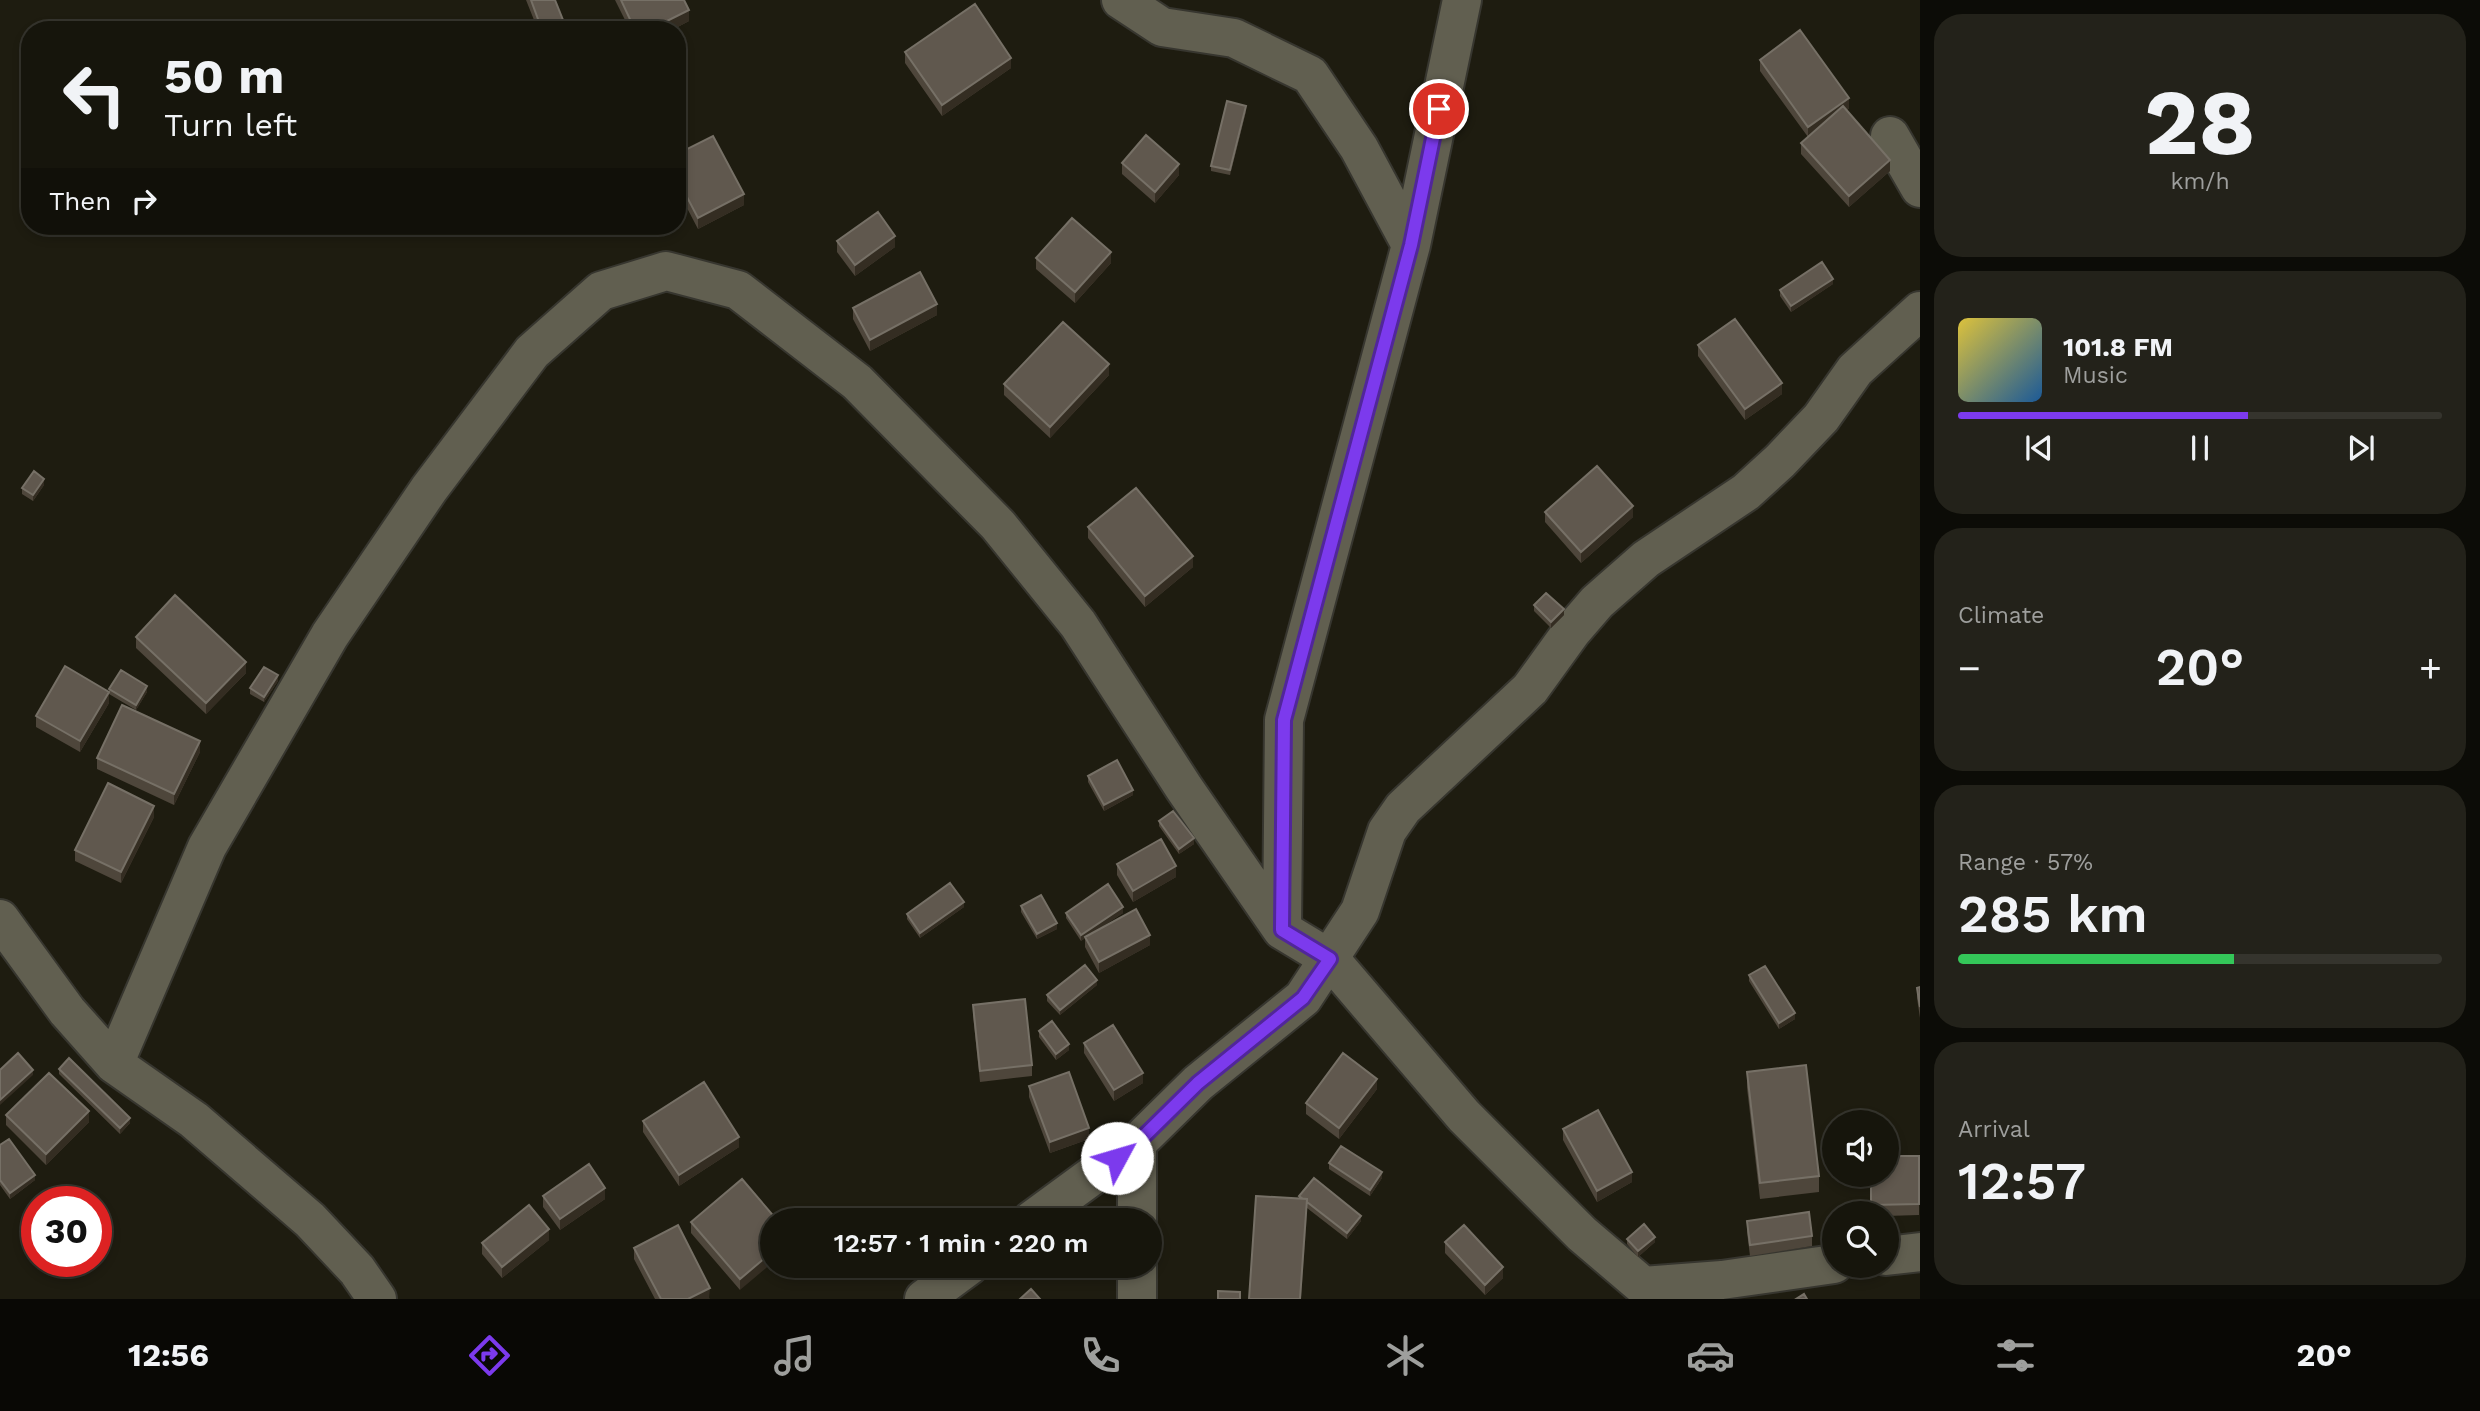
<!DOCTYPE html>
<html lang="en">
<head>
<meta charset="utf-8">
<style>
  body { margin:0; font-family:"Work Sans",sans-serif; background:#23221a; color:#f1f3f6; height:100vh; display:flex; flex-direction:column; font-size:26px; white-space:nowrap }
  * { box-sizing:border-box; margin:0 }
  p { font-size:23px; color:#9e9f9d }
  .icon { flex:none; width:38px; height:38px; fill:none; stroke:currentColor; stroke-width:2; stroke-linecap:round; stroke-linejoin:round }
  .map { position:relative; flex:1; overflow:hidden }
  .panel { display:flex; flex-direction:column; gap:14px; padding:14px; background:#0c0c07; width:560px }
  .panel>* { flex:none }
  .guide { position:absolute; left:21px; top:21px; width:665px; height:214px; border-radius:28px; box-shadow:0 4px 10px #0003,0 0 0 2px #35342d; background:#16150c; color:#f1f3f6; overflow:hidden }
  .fabs { position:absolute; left:1822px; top:1110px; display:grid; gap:14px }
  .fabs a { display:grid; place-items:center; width:77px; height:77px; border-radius:50%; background:#16150c; box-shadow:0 4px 10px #0003,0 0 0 2px #35342d; font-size:35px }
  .speed { position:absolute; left:21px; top:1186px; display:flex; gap:14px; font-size:35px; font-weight:700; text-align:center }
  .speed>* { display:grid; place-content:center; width:91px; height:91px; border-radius:50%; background:#16150c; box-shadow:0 4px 10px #0003,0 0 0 2px #35342d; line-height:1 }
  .speed .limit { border:10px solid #d22; background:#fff; color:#111 }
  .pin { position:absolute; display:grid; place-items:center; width:60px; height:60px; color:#fff; margin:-30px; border:4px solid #fff; border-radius:50%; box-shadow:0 2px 7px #0007 }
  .me { position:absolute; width:77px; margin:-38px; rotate:51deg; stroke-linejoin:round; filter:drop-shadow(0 0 5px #0008) }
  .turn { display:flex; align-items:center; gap:24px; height:147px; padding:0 28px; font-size:32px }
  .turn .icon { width:91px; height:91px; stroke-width:2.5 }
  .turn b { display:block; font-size:49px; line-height:60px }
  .then { display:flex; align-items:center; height:66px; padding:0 28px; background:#0003; gap:14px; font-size:26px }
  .big { font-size:52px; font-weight:600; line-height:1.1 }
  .panel .tile { flex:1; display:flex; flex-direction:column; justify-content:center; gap:10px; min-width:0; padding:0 24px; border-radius:28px; background:#23221a }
  .panel .dial { align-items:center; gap:0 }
  .dial b { font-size:91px; line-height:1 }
  .song { display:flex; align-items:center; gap:21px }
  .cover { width:84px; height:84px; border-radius:10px; background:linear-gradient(135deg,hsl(50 70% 55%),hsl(210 70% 35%)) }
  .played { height:7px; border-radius:4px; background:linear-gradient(90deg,#7c3aed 60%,#35342d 60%) }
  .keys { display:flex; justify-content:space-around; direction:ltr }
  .heat { display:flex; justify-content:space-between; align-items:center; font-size:38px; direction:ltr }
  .charge { height:10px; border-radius:5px; background:linear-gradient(90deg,#34c759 57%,#35342d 0) }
  .trip { position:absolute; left:760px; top:1208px; width:402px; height:70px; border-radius:35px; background:#16150c; box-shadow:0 4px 10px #0003,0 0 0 2px #35342d; font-weight:600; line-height:70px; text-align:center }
  .tabs { display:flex; height:112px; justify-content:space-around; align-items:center; background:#090805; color:#9e9f9d }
  .tabs .icon { width:49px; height:49px }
  .tabs .on { color:#7c3aed }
  .tabs b { font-size:32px; color:#f1f3f6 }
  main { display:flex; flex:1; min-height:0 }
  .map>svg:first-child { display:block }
</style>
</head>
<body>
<main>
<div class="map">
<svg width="1920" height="1299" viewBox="0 0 1920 1299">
  <rect width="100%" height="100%" fill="#1e1c10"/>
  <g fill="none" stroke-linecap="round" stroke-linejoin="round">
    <defs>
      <path id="street" d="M1121,0L1162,27L1234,38L1310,75L1359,148L1411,245
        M1890,136L1920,188
        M0,919L67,1011L114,1064L194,1120L310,1220L357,1270L377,1299
        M1282,930L1284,720L1411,245L1462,0
        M114,1064L207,847L330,635L429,489L532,352L601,291L666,271L738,290L857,382L998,525L1078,624L1184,788L1282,930L1330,959L1464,1116L1582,1234L1643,1286
        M1137,1143V1220
        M1032,1220L1137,1143L1198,1083L1303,998L1360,911L1387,831L1403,808L1530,689L1572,631L1597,602L1646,559L1746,492L1780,461L1821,418L1855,370L1920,311
        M1886,1256L1920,1252
        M1137,1265V1299
        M924,1299L970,1265
        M1652,1299L1643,1286L1722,1280L1834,1264"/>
    </defs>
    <use href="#street" stroke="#37362f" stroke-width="42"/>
    <use href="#street" stroke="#615f50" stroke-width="38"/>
  </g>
  <path fill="#4e463b" d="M526,0H555L567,30H538Z
    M615,0H684L689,21L672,30H630Z
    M905,52L1011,68L942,116L905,63Z
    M1760,60L1849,108L1847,110L1890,171L1849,207L1801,154V143L1808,137L1760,71Z
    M1246,111L1230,175L1211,171V166Z
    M677,154L744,205L698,229L677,189Z
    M1122,163L1179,175L1155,203L1122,174Z
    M837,241L895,247L855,276L837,252Z
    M1036,258L1111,263L1075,303L1036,269Z
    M1833,284L1791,312L1780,296V290Z
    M853,308L937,315L870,351L853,319Z
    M1698,345L1782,394L1745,420L1698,356Z
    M1109,375L1050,438L1004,395V384Z
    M44,485L33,501L22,494V488Z
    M1545,512L1633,517L1581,563L1545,522Z
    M1088,527L1193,567L1145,607L1088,538Z
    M1534,605L1564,615L1551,628L1534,611Z
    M136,637L246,673L206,714L136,648Z
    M278,681L264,702L250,694V688Z
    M109,689L147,692L136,710L109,694Z
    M109,703L80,752L36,727V716Z
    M200,752L174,805L97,769V758Z
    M1088,776L1133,795L1104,811L1088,782Z
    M154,817L121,883L75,861V850Z
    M1159,821L1194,844L1179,854L1159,826Z
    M1117,864L1176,877L1133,902L1117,875Z
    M1021,906L1057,929L1037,939L1021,912Z
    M964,907L920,938L907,919V914Z
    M1066,913H1123L1098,929L1150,945L1099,973L1085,947V938L1081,941L1066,918Z
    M1749,975L1795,1019L1779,1029L1749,981Z
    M1097,985L1060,1015L1047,1001V995Z
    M1920,987V1018L1917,998V988Z
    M973,1005L1032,1065V1076L980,1082L973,1015Z
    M1039,1031L1069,1050L1056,1060L1039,1037Z
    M1084,1043L1143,1083L1114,1101L1084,1053Z
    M59,1069L130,1123L120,1134L59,1074Z
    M1747,1072L1819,1176V1192L1760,1199L1747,1088Z
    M1029,1086L1089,1139L1050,1153L1029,1097Z
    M1377,1089L1339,1139L1306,1114V1103Z
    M6,1115L89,1122L46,1165L6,1125Z
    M643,1121L739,1147L679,1186L643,1132Z
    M1563,1129L1632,1182L1597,1202L1563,1140Z
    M0,1145L35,1180L10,1199L0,1185Z
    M1919,1156V1215L1886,1216V1213H1871V1174Z
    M1329,1163L1382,1178L1370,1196L1329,1169Z
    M742,1179L740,1290L691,1233V1222Z
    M543,1196L605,1199L560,1230L543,1207Z
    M1299,1196L1361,1221L1347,1239L1307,1208V1215L1299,1199Z
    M1747,1221L1812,1236V1246L1750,1256L1747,1232Z
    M1627,1239L1655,1242L1638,1257L1627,1244Z
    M549,1240L502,1278L482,1254V1243Z
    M1445,1242L1503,1278L1485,1295L1445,1253Z
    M634,1248L710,1299H655L634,1259Z"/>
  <path fill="#342d22" d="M689,10V21L672,30H649Z
    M1011,58V68L942,116V105Z
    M1849,98V108L1808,138V127Z
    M1246,106V111L1230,175V170Z
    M1890,160V171L1849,207V196Z
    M1179,164V175L1155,203V192Z
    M744,194V205L698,229V218Z
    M895,236V247L855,276V265Z
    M1111,252V263L1075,303V292Z
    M1833,279V284L1791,312V306Z
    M937,304V315L870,351V340Z
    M1109,364V375L1050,438V427Z
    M1782,383V394L1745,420V409Z
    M44,479V485L33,501V495Z
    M1633,506V517L1581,563V552Z
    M1193,556V567L1145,607V596Z
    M1564,609V615L1551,628V622Z
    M246,662V673L206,714V703Z
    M278,675V681L264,702V697Z
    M147,686V692L136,710V705Z
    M109,692V703L80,752V741Z
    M200,741V752L174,805V794Z
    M1133,790V795L1104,811V805Z
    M154,806V817L121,883V872Z
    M1194,838V844L1179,854V849Z
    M1176,866V877L1133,902V891Z
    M964,902V907L920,938V933Z
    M1123,907V913L1081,941V935Z
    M1057,923V929L1037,939V934Z
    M1150,935V945L1099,973V962Z
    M1097,980V985L1060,1015V1010Z
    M1795,1013V1019L1779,1029V1023Z
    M1069,1044V1050L1056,1060V1054Z
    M33,1070V1075L0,1105V1100Z
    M1143,1073V1083L1114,1101V1090Z
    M1377,1079V1089L1339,1139V1128Z
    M89,1111V1122L46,1165V1154Z
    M130,1118V1123L120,1134V1128Z
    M1089,1128V1139L1050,1153V1142Z
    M739,1137V1147L679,1186V1175Z
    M1382,1172V1178L1370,1196V1190Z
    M1632,1172V1182L1597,1202V1191Z
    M35,1175V1180L10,1199V1193Z
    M605,1188V1199L560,1230V1219Z
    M1307,1199V1215L1301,1299H1300Z
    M1361,1216V1221L1347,1239V1233Z
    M549,1229V1240L502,1278V1267Z
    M1655,1237V1242L1638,1257V1251Z
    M772,1252V1263L740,1290V1279Z
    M1503,1267V1278L1485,1295V1285Z
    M710,1288L709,1299H688Z"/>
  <path fill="#60584e" stroke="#767066" stroke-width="2" d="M531,0H555L567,30H542Z
    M621,0H684L689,10L649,30H635Z
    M975,4L1011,58L942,105L905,52Z
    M1800,30L1849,98L1808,127L1760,60Z
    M1227,101L1246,106L1230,170L1211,166Z
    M1843,106L1890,160L1849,196L1801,143Z
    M1146,135L1179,164L1155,192L1122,163Z
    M713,136L744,194L698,218L677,178V154Z
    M878,212L895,236L855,265L837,241Z
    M1072,218L1111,252L1075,292L1036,258Z
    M1822,262L1833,279L1791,306L1780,290Z
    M920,272L937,304L870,340L853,308Z
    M1735,319L1782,383L1745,409L1698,345Z
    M1063,322L1109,364L1050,427L1004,384Z
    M1597,466L1633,506L1581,552L1545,512Z
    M34,471L44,479L33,495L22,488Z
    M1136,488L1193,556L1145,596L1088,527Z
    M1546,593L1564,609L1551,622L1534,605Z
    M175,595L246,662L206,703L136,637Z
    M65,666L109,692L80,741L36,716Z
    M264,667L278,675L264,697L250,688Z
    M121,670L147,686L136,705L109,689Z
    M122,705L200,741L174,794L97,758Z
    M1117,760L1133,790L1104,805L1088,776Z
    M108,783L154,806L121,872L75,850Z
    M1173,811L1194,838L1179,849L1159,821Z
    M1161,839L1176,866L1133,891L1117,864Z
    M950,883L964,902L920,933L907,914Z
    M1108,884L1123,907L1081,935L1066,913Z
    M1041,895L1057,923L1037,934L1021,906Z
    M1136,909L1150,935L1099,962L1085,937Z
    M1085,965L1097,980L1060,1010L1047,995Z
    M1765,966L1795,1013L1779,1023L1749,975Z
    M1920,987V1007L1917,988Z
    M1025,999L1032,1065L980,1071L973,1005Z
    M1052,1021L1069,1044L1056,1054L1039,1031Z
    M1113,1025L1143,1073L1114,1090L1084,1043Z
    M18,1053L33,1070L0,1100V1070Z
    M1343,1053L1377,1079L1339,1128L1306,1103Z
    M69,1058L130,1118L120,1128L59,1069Z
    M1806,1065L1819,1176L1760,1183L1747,1072Z
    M1069,1072L1089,1128L1050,1142L1029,1086Z
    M49,1073L89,1111L46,1154L6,1115Z
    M704,1082L739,1137L679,1175L643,1121Z
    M1598,1110L1632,1172L1597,1191L1563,1129Z
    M9,1139L35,1175L10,1193L0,1180V1145Z
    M1341,1146L1382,1172L1370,1190L1329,1163Z
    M1886,1156H1919V1204L1871,1205V1174H1886Z
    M589,1164L605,1188L560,1219L543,1196Z
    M1314,1178L1361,1216L1347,1233L1307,1202V1199H1303L1299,1196Z
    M742,1179L777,1220H772V1252L740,1279L691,1222Z
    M1256,1196L1307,1199L1300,1299H1249Z
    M529,1205L549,1229L502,1267L482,1243Z
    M1809,1212L1812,1236L1750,1245L1747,1221Z
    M1644,1224L1655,1237L1638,1251L1627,1239Z
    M678,1225L710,1288L688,1299H661L634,1248Z
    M1464,1225L1503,1267L1485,1285L1445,1242Z
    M1031,1289L1040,1299H1020Z
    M1218,1291L1240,1292V1299H1218Z
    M1804,1294L1807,1299H1796Z"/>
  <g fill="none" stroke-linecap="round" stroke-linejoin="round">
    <defs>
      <path id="route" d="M1117,1158L1137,1143L1198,1083L1303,998L1330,959L1282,930L1284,720L1411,245L1439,109"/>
    </defs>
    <use href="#route" stroke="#51269a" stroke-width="18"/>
    <use href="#route" stroke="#7c3aed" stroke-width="12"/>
  </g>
</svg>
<div class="fabs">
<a><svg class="icon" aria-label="sound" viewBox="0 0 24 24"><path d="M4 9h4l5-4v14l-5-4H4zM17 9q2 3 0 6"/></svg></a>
<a><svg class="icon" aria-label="search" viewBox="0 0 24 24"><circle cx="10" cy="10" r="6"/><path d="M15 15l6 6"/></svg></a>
</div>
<div class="speed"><div class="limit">30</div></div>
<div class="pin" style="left:1439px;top:109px;background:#d93025"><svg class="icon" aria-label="arrive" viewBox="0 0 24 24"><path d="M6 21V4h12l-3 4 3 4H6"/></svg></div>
<svg class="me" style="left:1117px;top:1158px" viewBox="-20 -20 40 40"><circle r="19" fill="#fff"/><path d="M0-13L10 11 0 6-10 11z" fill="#7c3aed"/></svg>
<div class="trip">12:57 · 1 min · 220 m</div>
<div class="guide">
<div class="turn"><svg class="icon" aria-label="left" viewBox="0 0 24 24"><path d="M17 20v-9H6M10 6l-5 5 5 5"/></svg><div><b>50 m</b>Turn left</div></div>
<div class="then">Then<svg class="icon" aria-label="right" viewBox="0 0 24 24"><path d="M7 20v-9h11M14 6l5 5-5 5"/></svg></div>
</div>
</div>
<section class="panel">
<div class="tile dial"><b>28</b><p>km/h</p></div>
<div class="tile">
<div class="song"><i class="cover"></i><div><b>101.8 FM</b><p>Music</p></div></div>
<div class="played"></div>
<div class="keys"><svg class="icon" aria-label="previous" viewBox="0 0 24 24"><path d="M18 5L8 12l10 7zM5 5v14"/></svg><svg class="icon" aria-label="pause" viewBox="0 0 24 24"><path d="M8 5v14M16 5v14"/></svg><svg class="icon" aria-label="next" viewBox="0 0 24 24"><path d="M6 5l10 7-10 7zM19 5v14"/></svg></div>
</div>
<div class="tile"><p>Climate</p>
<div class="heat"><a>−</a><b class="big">20°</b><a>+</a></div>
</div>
<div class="tile"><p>Range · 57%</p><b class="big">285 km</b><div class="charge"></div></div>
<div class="tile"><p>Arrival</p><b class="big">12:57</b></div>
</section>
</main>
<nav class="tabs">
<b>12:56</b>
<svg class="icon on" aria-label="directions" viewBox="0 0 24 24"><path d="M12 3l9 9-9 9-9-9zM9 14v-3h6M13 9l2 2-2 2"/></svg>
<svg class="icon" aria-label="music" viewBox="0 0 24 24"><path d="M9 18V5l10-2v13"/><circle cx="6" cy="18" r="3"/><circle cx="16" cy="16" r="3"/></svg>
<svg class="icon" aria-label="phone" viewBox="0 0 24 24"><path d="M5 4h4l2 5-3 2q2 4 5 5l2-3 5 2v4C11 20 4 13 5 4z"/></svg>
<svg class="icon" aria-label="climate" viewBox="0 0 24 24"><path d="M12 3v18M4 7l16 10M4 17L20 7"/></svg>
<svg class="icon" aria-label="car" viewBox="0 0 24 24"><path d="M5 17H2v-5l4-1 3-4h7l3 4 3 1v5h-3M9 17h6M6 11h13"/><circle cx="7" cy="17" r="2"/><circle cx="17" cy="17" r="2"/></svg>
<svg class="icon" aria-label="filters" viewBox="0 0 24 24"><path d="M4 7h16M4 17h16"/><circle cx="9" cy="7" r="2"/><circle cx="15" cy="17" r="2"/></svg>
<b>20°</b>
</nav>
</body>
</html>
